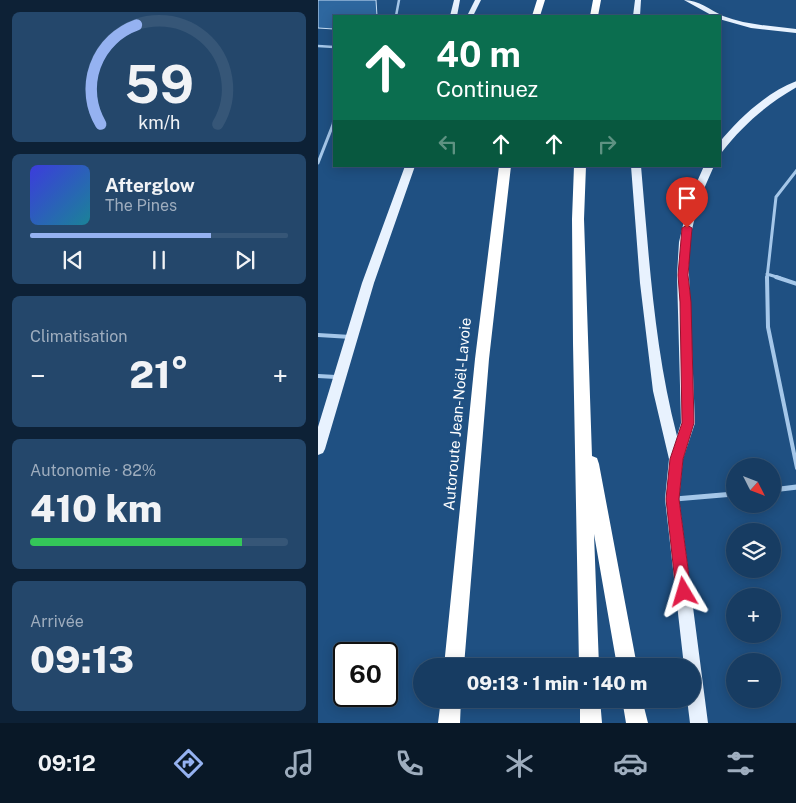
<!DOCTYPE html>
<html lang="fr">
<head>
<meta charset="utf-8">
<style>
  body { margin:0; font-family:"Public Sans",sans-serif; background:#24476b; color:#f1f3f6; height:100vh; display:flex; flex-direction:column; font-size:19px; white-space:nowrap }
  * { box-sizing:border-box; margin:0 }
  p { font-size:16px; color:#9eadbe }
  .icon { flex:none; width:28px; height:28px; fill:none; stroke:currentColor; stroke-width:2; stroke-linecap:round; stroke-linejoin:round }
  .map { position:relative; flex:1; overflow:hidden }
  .details { display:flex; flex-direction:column; gap:12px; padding:12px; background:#0d2136; width:318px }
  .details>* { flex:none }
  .banner { position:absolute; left:15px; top:15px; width:388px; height:152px; border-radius:0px; box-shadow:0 2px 12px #0003,0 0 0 1px #365677; background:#0b6e4f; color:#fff; overflow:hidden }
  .needle { width:32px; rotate:132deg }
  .tools { position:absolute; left:408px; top:458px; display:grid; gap:10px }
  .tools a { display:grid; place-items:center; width:55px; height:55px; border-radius:50%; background:#173c62; box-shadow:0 2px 12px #0003,0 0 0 1px #365677; font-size:25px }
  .speed { position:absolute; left:15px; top:642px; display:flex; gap:10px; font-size:25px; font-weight:700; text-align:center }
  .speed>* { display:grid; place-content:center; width:65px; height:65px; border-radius:50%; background:#173c62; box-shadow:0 2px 12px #0003,0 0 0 1px #365677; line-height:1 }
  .speed .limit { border:2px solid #111; border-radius:8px; background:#fff; color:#111 }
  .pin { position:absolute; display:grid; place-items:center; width:42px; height:42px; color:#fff; margin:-51px -21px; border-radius:50% 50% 50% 0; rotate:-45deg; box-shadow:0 0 5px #0007 }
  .pin .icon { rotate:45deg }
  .me { position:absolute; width:55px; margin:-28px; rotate:353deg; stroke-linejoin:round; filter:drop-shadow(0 0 4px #0008) }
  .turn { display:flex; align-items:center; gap:18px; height:105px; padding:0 20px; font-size:22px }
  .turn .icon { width:65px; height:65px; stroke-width:2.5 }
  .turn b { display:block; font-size:35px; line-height:42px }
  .lanes { display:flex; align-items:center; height:48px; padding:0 20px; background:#0003; justify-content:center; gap:25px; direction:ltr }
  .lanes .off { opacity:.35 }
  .big { font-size:38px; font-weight:800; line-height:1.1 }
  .details .tile { flex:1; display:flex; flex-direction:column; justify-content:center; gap:8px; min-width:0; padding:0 18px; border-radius:8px; background:#24476b }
  .details .dial { align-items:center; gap:0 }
  .dial svg { height:130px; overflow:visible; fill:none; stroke:#365677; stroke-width:7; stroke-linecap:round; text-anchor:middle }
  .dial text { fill:#f1f3f6; stroke:none }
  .song { display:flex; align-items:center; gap:15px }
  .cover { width:60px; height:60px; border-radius:8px; background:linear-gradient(135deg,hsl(240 70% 55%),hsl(190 70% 35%)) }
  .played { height:5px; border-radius:2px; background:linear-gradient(90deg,#95b2f1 70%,#365677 70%) }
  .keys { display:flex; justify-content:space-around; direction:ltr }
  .heat { display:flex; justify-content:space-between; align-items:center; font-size:28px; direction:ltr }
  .charge { height:8px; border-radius:4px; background:linear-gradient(90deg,#34c759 82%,#365677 0) }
  .trip { position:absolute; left:95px; top:658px; width:288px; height:50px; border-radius:25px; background:#173c62; box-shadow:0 2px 12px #0003,0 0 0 1px #365677; font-weight:800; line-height:50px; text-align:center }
  .menu { display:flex; height:80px; justify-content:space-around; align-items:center; background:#091827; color:#9eadbe }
  .menu .icon { width:35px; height:35px }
  .menu .current { color:#95b2f1 }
  .menu b { font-size:22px; color:#f1f3f6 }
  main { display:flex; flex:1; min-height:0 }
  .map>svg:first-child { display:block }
</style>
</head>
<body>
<main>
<section class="details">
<div class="tile dial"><svg viewBox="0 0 100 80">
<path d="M14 69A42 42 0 1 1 86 69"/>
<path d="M14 69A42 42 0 0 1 36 8" stroke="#95b2f1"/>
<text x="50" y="56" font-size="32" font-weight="700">59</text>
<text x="50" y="72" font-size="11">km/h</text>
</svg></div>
<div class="tile">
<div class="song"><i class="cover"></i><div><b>Afterglow</b><p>The Pines</p></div></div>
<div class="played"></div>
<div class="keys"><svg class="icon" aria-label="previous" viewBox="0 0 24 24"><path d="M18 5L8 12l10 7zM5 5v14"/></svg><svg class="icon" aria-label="pause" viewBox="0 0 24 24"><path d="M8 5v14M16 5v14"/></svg><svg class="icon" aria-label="next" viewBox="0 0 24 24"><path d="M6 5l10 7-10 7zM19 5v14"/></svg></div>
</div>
<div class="tile"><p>Climatisation</p>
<div class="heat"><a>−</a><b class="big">21°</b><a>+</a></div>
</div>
<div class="tile"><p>Autonomie · 82%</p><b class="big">410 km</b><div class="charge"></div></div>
<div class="tile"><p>Arrivée</p><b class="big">09:13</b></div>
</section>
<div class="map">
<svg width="479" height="723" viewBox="0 0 479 723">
  <rect width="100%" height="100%" fill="#1f5082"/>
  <path fill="#2e679f" stroke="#c9e0f7" d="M0,0H58L59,16H16V29L0,28Z"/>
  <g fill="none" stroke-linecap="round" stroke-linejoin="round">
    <path stroke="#a5c7e9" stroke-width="2.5" d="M78,16L81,0
      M0,46L16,47
      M15,123L16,121"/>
    <path stroke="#a5c7e9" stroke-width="3" d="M0,163L16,122
      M449,274L462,278
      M449,278L458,197L479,170"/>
    <path stroke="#a5c7e9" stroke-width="4" d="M449,277L450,327L479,468
      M458,277L479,284
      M0,335L33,337
      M0,376L18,377"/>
    <path stroke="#a5c7e9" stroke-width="5" d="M454,490L479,487
      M357,499L416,494"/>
    <path fill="#e8f2fe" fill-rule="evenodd" d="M136,0H142L139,16H132Z
      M157,0H163L155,16H149Z
      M317,0H323L322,16H315Z
      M366,0C381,0 392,10 405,16C428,25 454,26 479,29V33L433,28L401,19V16H395Z
      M479,81V87C449,104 425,125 404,152L401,153V143C420,119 449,92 479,81Z
      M87,166H97L56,283L7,449L5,453L0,455V427L44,283Z
      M313,166H323C331,256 336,348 359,436L363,423L359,275L361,242L371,200L386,166H396L381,200L371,242V275L377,423L365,459L361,499L390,723H372L369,699H374V666H366L347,499L351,459L335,391L322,283Z"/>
    <path fill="#fff" fill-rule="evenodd" d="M219,0H227L222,16H214Z
      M275,0H283L280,16H272Z
      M181,166H193L171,359L146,666H126L157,359Z
      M256,166H268L266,219L274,456L279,458L281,464L319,666H299L276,534L281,666H261L255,343L254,219Z
      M123,699H143L142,723H120Z
      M262,699H282L284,723H262Z
      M304,699H324L330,723H308Z"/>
  </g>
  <path fill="#e11d48" stroke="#92132f" d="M369,225L374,228L370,275L373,302L376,423L365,459L361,499L373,592L371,598L366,600L360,598L358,592L348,499L352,459L364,423L362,302L360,275L364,228Z"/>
  <g text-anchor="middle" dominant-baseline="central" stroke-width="5" stroke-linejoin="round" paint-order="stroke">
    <g font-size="15" fill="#fff" stroke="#1f5082">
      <text transform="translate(139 414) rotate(-85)">Autoroute Jean-Noël-Lavoie</text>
    </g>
  </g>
</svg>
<div class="tools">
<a><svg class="needle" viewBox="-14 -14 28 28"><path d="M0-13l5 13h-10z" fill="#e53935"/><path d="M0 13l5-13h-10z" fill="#9eadbe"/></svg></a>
<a><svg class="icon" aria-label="layers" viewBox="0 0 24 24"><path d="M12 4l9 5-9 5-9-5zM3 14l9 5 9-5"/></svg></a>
<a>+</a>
<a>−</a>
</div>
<div class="speed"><div class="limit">60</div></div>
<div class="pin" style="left:369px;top:228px;background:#d93025"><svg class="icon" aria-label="arrive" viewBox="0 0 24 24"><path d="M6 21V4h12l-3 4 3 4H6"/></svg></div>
<svg class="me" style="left:366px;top:592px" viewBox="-20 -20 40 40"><path d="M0-17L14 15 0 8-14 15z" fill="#e11d48" stroke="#fff" stroke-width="4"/></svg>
<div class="trip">09:13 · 1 min · 140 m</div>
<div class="banner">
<div class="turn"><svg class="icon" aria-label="ahead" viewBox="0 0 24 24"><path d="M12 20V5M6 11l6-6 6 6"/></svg><div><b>40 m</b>Continuez</div></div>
<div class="lanes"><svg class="icon off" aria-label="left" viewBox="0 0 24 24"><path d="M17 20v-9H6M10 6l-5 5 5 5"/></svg><svg class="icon" aria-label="ahead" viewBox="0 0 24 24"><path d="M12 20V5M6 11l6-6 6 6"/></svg><svg class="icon" aria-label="ahead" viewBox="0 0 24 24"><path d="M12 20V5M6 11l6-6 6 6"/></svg><svg class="icon off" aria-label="right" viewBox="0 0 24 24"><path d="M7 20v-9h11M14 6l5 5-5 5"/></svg></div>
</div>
</div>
</main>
<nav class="menu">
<b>09:12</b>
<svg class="icon current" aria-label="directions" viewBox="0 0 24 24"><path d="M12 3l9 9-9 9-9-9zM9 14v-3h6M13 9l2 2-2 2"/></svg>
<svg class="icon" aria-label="music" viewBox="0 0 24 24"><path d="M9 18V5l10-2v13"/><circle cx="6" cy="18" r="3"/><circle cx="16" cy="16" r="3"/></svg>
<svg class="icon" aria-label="phone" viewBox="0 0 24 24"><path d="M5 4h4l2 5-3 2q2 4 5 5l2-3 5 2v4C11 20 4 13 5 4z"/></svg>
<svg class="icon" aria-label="climate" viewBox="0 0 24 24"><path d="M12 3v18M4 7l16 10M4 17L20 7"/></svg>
<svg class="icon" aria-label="car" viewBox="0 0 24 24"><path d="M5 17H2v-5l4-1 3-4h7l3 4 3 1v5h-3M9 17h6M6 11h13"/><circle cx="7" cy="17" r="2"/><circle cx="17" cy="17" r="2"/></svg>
<svg class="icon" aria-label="filters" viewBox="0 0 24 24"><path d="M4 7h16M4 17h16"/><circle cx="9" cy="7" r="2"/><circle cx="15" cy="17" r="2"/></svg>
</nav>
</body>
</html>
